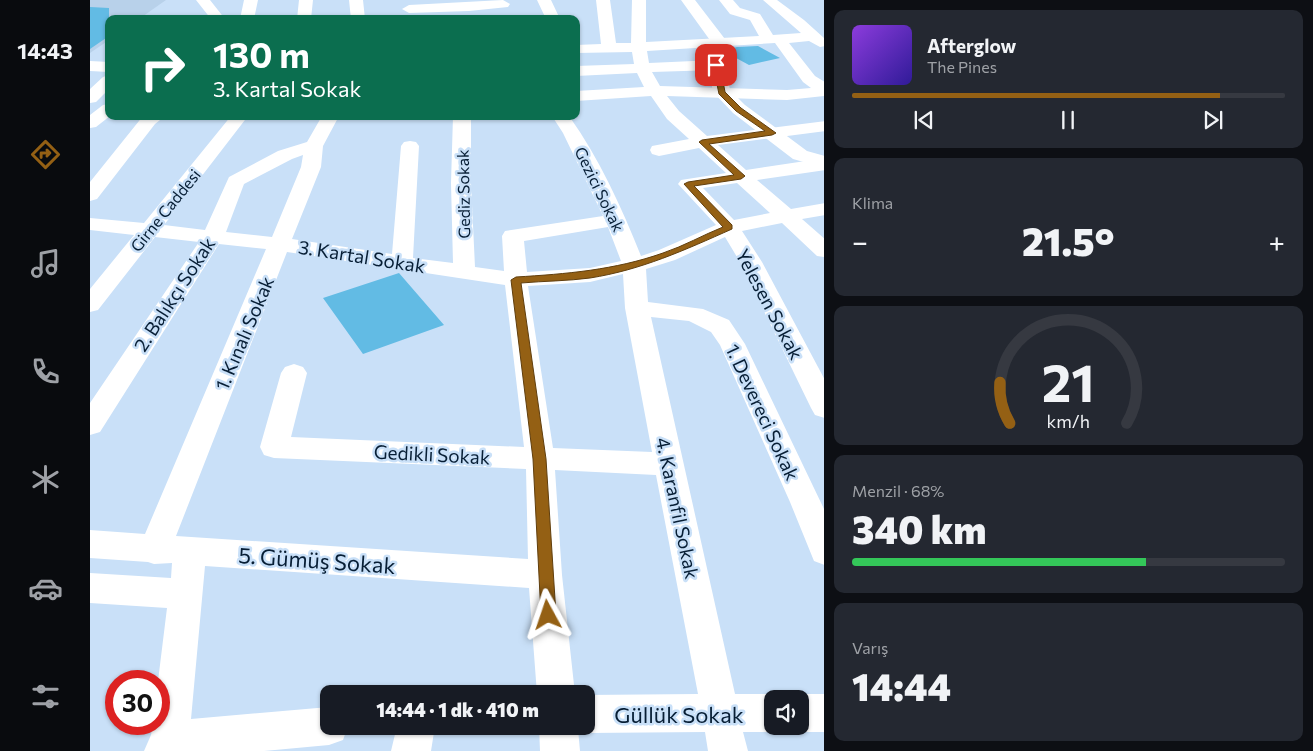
<!DOCTYPE html>
<html lang="tr">
<head>
<meta charset="utf-8">
<style>
  body { margin:0; font-family:Commissioner,sans-serif; background:#242831; color:#f1f3f6; height:100vh; display:flex; flex-direction:column; font-size:19px; white-space:nowrap }
  * { box-sizing:border-box; margin:0 }
  p { font-size:16px; color:#9ea1a6 }
  .icon { flex:none; width:28px; height:28px; fill:none; stroke:currentColor; stroke-width:2; stroke-linecap:round; stroke-linejoin:round }
  .map { position:relative; flex:1; overflow:hidden }
  .details { display:flex; flex-direction:column; gap:10px; padding:10px; background:#0d0f14; width:489px }
  .details>* { flex:none }
  .top-card { position:absolute; left:15px; top:15px; width:475px; height:105px; border-radius:10px; box-shadow:0 1px 4px #0004; background:#0b6e4f; color:#fff; overflow:hidden }
  .controls { position:absolute; left:674px; top:690px; display:grid; gap:10px }
  .controls a { display:grid; place-items:center; width:45px; height:45px; border-radius:10px; background:#171b24; box-shadow:0 1px 4px #0004; font-size:25px }
  .speed { position:absolute; left:15px; top:670px; display:flex; gap:10px; font-size:25px; font-weight:700; text-align:center }
  .speed>* { display:grid; place-content:center; width:65px; height:65px; border-radius:50%; background:#171b24; box-shadow:0 1px 4px #0004; line-height:1 }
  .speed .limit { border:8px solid #d22; background:#fff; color:#111 }
  .pin { position:absolute; display:grid; place-items:center; width:42px; height:42px; color:#fff; margin:-21px; border-radius:10px; box-shadow:0 2px 8px #0006 }
  .me { position:absolute; width:55px; margin:-28px; rotate:355deg; stroke-linejoin:round; filter:drop-shadow(0 0 4px #0008) }
  .turn { display:flex; align-items:center; gap:18px; height:105px; padding:0 25px; font-size:22px }
  .turn .icon { width:65px; height:65px; stroke-width:2.5 }
  .turn b { display:block; font-size:35px; line-height:42px }
  .big { font-size:38px; font-weight:800; line-height:1.1 }
  .details .tile { flex:1; display:flex; flex-direction:column; justify-content:center; gap:8px; min-width:0; padding:0 18px; border-radius:10px; background:#242831 }
  .details .dial { align-items:center; gap:0 }
  .dial svg { height:130px; overflow:visible; fill:none; stroke:#363941; stroke-width:7; stroke-linecap:round; text-anchor:middle }
  .dial text { fill:#f1f3f6; stroke:none }
  .song { display:flex; align-items:center; gap:15px }
  .cover { width:60px; height:60px; border-radius:8px; background:linear-gradient(135deg,hsl(270 70% 55%),hsl(250 70% 35%)) }
  .played { height:5px; border-radius:2px; background:linear-gradient(90deg,#946014 85%,#363941 85%) }
  .keys { display:flex; justify-content:space-around; direction:ltr }
  .heat { display:flex; justify-content:space-between; align-items:center; font-size:28px; direction:ltr }
  .charge { height:8px; border-radius:4px; background:linear-gradient(90deg,#34c759 68%,#363941 0) }
  .trip { position:absolute; left:230px; top:685px; width:275px; height:50px; border-radius:10px; background:#171b24; box-shadow:0 1px 4px #0004; font-weight:800; line-height:50px; text-align:center }
  main { display:flex; flex:1; min-height:0 }
  .tab-bar { display:flex; flex-direction:column; width:90px; justify-content:space-around; align-items:center; background:#090b0e; color:#9ea1a6 }
  .tab-bar .icon { width:35px; height:35px }
  .tab-bar .current { color:#946014 }
  .tab-bar b { font-size:22px; color:#f1f3f6 }
  .map>svg:first-child { display:block }
</style>
</head>
<body>
<main>
<nav class="tab-bar">
<b>14:43</b>
<svg class="icon current" aria-label="directions" viewBox="0 0 24 24"><path d="M12 3l9 9-9 9-9-9zM9 14v-3h6M13 9l2 2-2 2"/></svg>
<svg class="icon" aria-label="music" viewBox="0 0 24 24"><path d="M9 18V5l10-2v13"/><circle cx="6" cy="18" r="3"/><circle cx="16" cy="16" r="3"/></svg>
<svg class="icon" aria-label="phone" viewBox="0 0 24 24"><path d="M5 4h4l2 5-3 2q2 4 5 5l2-3 5 2v4C11 20 4 13 5 4z"/></svg>
<svg class="icon" aria-label="climate" viewBox="0 0 24 24"><path d="M12 3v18M4 7l16 10M4 17L20 7"/></svg>
<svg class="icon" aria-label="car" viewBox="0 0 24 24"><path d="M5 17H2v-5l4-1 3-4h7l3 4 3 1v5h-3M9 17h6M6 11h13"/><circle cx="7" cy="17" r="2"/><circle cx="17" cy="17" r="2"/></svg>
<svg class="icon" aria-label="filters" viewBox="0 0 24 24"><path d="M4 7h16M4 17h16"/><circle cx="9" cy="7" r="2"/><circle cx="15" cy="17" r="2"/></svg>
</nav>
<div class="map">
<svg width="735" height="751" viewBox="0 0 735 751">
  <rect width="100%" height="100%" fill="#c9e0f8"/>
  <path fill="#b8d1ea" d="M0,0H76L49,19H19V40L0,53Z"/>
  <path fill="#62bbe4" d="M0,7L19,8V36L0,49Z
    M668,46L690,58L659,65L635,52L636,50L647,47Z
    M309,273L354,325L273,354L233,298Z"/>
  <g fill="none" stroke-linecap="round" stroke-linejoin="round">
    <path fill="#fff" fill-rule="evenodd" d="M106,0H120L135,19H121Z
      M154,0H168L164,19H150Z
      M209,0H223L221,19H207Z
      M259,0H273L275,19H261Z
      M413,0L420,4L418,7L379,11L319,13L312,9L319,5Z
      M506,0H520L526,43H541L542,0H556V42L669,36L660,20L640,14L629,0H643L650,8L670,14L683,35L711,33L673,0H687L714,20L735,39V46L730,47L719,41L699,43L725,76L735,82V96L697,100L577,96L589,111L617,136L735,121V131L628,145L656,170L735,158V170L667,180L701,209L735,203V215L712,219L735,239V257L727,256L692,223L652,231L672,262L735,380V418L725,415L721,408L650,262L635,237L585,260L556,269L558,302L613,309L639,320L655,344L735,511V565L724,561L700,502L630,345L621,332L599,321L561,317L645,694H682L693,699H682V726H695L682,732H653L658,751H618L615,732L496,733L488,729L490,751H450L449,726H496V695L608,694L566,475L465,470L472,575L485,694H447L439,588L115,566L101,719L239,707V726H258L253,740L239,745L174,751H54L61,735L63,724H69L68,681L77,608L0,603V573L81,578L82,563L64,564L58,562L0,558V530L55,534L176,249L129,244L10,432L0,435V403L109,242L65,237L8,310L0,312V289L44,235L0,230V218L54,223L141,116H158L74,225L115,230L139,177L188,151L217,142L232,116H249L233,146L231,167L202,239L302,254L311,146L314,142L320,141L326,142L329,146L323,258L363,263L361,183L363,116H381V183L385,267L414,271L412,236L415,231L513,216L473,133L462,116H479C509,158 532,208 551,256L569,250L626,225L588,184L591,180L636,173L609,148L569,156L562,154L560,150L562,146L599,139L577,119L561,96L486,101V91L554,87L547,73L486,76V66L544,64L542,52L486,53V45L511,44ZM685,43L713,82L721,88L697,90L570,86L562,72L626,70L631,68L634,65L631,62L626,60L559,63L557,51ZM213,155L211,167L182,237L136,232L154,184L202,159ZM647,183L680,213L644,220L613,188ZM518,227L531,261L500,268L437,272L434,241ZM197,252L415,285L434,447L201,437L217,373L213,367L204,364L195,367L191,373L170,447L174,455L184,458L436,469L438,559L86,536ZM533,274L535,308L562,452L463,448L438,286L500,282Z
      M0,61L19,62V72L0,71Z
      M19,75V89L6,102L0,103V89L13,77Z
      M19,104L20,116L6,127L0,128V115L13,105Z
      M53,116H75L65,124L7,199L0,201V182Z
      M710,694H735V732H710L697,726H710V699H699Z
      M307,726H345L341,751H301Z"/>
    <path fill="#fff" fill-rule="evenodd" d="M447,0H461L470,19H456Z
      M591,0H605L638,43L632,53L640,90L655,105L717,151L735,156V168L703,159L643,113L623,92L616,53L622,43Z"/>
  </g>
  <path fill="#946014" stroke="#603e0d" d="M626,63L630,65L635,92L651,108L686,133L682,135L619,144L655,176L651,179L604,186L642,225V229C595,250 551,270 500,278C478,281 454,281 431,283L456,459L466,615L464,620L458,622L453,620L451,615L443,459L421,280L426,277C476,274 525,270 573,253C594,246 613,235 633,227L594,184L598,182L644,175L609,142L612,140L675,131L646,111L629,94L623,65Z"/>
  <g text-anchor="middle" dominant-baseline="central" stroke-width="5" stroke-linejoin="round" paint-order="stroke">
    <g font-size="16" fill="#071e35" stroke="#c9e0f8">
      <text transform="translate(510 189) rotate(64)">Gezici Sokak</text>
      <text transform="translate(373 194) rotate(-91)">Gediz Sokak</text>
      <text transform="translate(75 210) rotate(-51)">Girne Caddesi</text>
    </g>
    <g font-size="19" fill="#071e35" stroke="#c9e0f8">
      <text transform="translate(272 256) rotate(9)">3. Kartal Sokak</text>
      <text transform="translate(84 294) rotate(-57)">2. Balıkçı Sokak</text>
      <text transform="translate(680 304) rotate(62)">Yelesen Sokak</text>
      <text transform="translate(154 333) rotate(-67)">1. Kınalı Sokak</text>
      <text transform="translate(673 412) rotate(65)">1. Devereci Sokak</text>
      <text transform="translate(342 454) rotate(3)">Gedikli Sokak</text>
      <text transform="translate(588 508) rotate(78)">4. Karanfil Sokak</text>
    </g>
    <g font-size="22" fill="#071e35" stroke="#c9e0f8">
      <text transform="translate(227 560) rotate(4)">5. Gümüş Sokak</text>
      <text x="589" y="714">Güllük Sokak</text>
    </g>
  </g>
</svg>
<div class="controls">
<a><svg class="icon" aria-label="sound" viewBox="0 0 24 24"><path d="M4 9h4l5-4v14l-5-4H4zM17 9q2 3 0 6"/></svg></a>
</div>
<div class="speed"><div class="limit">30</div></div>
<div class="pin" style="left:626px;top:65px;background:#d93025"><svg class="icon" aria-label="arrive" viewBox="0 0 24 24"><path d="M6 21V4h12l-3 4 3 4H6"/></svg></div>
<svg class="me" style="left:458px;top:615px" viewBox="-20 -20 40 40"><path d="M0-17L14 15 0 8-14 15z" fill="#946014" stroke="#fff" stroke-width="4"/></svg>
<div class="trip">14:44 · 1 dk · 410 m</div>
<div class="top-card">
<div class="turn"><svg class="icon" aria-label="right" viewBox="0 0 24 24"><path d="M7 20v-9h11M14 6l5 5-5 5"/></svg><div><b>130 m</b>3. Kartal Sokak</div></div>
</div>
</div>
<section class="details">
<div class="tile">
<div class="song"><i class="cover"></i><div><b>Afterglow</b><p>The Pines</p></div></div>
<div class="played"></div>
<div class="keys"><svg class="icon" aria-label="previous" viewBox="0 0 24 24"><path d="M18 5L8 12l10 7zM5 5v14"/></svg><svg class="icon" aria-label="pause" viewBox="0 0 24 24"><path d="M8 5v14M16 5v14"/></svg><svg class="icon" aria-label="next" viewBox="0 0 24 24"><path d="M6 5l10 7-10 7zM19 5v14"/></svg></div>
</div>
<div class="tile"><p>Klima</p>
<div class="heat"><a>−</a><b class="big">21.5°</b><a>+</a></div>
</div>
<div class="tile dial"><svg viewBox="0 0 100 80">
<path d="M14 69A42 42 0 1 1 86 69"/>
<path d="M14 69A42 42 0 0 1 8 44" stroke="#946014"/>
<text x="50" y="56" font-size="32" font-weight="700">21</text>
<text x="50" y="72" font-size="11">km/h</text>
</svg></div>
<div class="tile"><p>Menzil · 68%</p><b class="big">340 km</b><div class="charge"></div></div>
<div class="tile"><p>Varış</p><b class="big">14:44</b></div>
</section>
</main>
</body>
</html>
